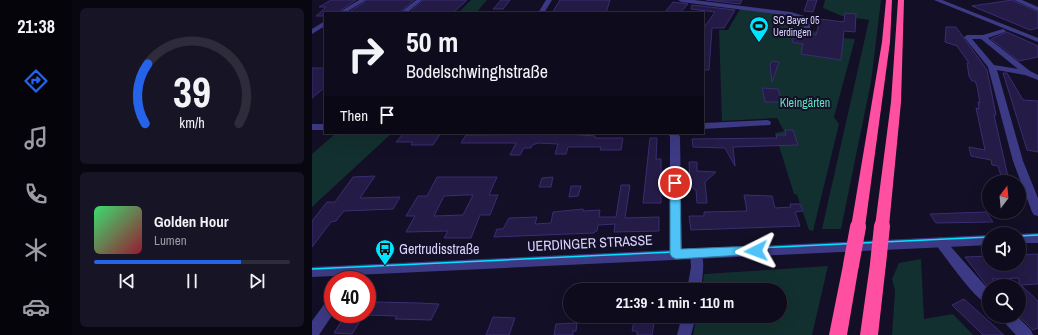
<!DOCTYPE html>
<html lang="en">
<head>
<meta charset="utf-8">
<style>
  body { margin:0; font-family:"Archivo Narrow",sans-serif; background:#171425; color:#f1f3f6; height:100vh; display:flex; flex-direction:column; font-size:15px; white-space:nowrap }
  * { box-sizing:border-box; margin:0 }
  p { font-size:13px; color:#9b9ba3 }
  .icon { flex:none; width:22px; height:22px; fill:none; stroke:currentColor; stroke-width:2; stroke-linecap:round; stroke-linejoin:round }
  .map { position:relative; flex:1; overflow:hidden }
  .details { display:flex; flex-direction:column; gap:8px; padding:8px; background:#08060f; width:240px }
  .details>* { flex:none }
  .banner { position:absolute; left:12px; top:12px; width:380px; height:122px; border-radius:0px; box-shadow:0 4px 16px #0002,0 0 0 1px #2e2b3b; background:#0e0b1c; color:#f1f3f6; overflow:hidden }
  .needle { width:26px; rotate:16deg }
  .tools { position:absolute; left:670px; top:175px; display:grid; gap:8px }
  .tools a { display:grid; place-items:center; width:44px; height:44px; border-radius:50%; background:#0e0b1c; box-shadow:0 4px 16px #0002,0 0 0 1px #2e2b3b; font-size:20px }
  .speed { position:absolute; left:12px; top:271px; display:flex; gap:8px; font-size:20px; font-weight:700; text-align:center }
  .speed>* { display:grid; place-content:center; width:52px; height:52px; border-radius:50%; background:#0e0b1c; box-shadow:0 4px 16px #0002,0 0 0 1px #2e2b3b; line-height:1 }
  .speed .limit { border:6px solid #d22; background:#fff; color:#111 }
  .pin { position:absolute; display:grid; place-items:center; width:34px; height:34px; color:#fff; margin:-17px; border:2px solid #fff; border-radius:50%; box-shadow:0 1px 4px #0007 }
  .me { position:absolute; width:44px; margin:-22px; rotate:267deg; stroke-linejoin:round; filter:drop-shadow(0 0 3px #0008) }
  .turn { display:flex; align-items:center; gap:14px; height:84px; padding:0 16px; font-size:18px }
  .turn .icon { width:52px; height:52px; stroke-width:2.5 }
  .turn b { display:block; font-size:28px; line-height:34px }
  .then { display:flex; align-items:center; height:38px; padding:0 16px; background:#0003; gap:8px; font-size:15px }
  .details .widget { flex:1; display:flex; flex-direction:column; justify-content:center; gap:6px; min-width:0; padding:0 14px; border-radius:6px; background:#171425 }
  .details .dial { align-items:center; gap:0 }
  .dial svg { height:104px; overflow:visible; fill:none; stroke:#2e2b3b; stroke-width:7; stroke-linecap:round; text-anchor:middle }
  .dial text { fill:#f1f3f6; stroke:none }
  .song { display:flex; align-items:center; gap:12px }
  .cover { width:48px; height:48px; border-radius:6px; background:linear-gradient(135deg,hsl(140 70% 55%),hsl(350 70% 35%)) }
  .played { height:4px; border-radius:2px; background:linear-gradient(90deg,#2563eb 75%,#2e2b3b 75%) }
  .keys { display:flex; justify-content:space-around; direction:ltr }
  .trip { position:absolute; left:251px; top:283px; width:224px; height:40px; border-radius:20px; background:#0e0b1c; box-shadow:0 4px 16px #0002,0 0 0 1px #2e2b3b; font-weight:700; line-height:40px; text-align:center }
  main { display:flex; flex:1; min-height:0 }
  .dock { display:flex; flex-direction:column; width:72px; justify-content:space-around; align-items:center; background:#06040b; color:#9b9ba3 }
  .dock .icon { width:28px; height:28px }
  .dock .on { color:#2563eb }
  .dock b { font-size:18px; color:#f1f3f6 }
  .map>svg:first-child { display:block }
</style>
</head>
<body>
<main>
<nav class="dock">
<b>21:38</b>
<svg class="icon on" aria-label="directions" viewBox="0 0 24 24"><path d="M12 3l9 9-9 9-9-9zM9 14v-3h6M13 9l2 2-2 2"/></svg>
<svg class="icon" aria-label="music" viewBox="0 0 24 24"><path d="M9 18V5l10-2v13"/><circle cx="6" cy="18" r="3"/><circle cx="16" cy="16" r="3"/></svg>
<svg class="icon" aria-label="phone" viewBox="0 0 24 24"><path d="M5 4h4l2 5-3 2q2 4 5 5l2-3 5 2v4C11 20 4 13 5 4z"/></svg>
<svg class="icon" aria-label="climate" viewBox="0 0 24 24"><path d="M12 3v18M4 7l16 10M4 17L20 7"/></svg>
<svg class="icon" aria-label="car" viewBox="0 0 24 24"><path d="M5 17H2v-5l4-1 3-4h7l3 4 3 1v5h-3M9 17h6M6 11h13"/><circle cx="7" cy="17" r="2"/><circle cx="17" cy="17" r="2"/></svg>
</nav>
<section class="details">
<div class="widget dial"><svg viewBox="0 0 100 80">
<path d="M14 69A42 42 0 1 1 86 69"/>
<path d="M14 69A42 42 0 0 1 16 23" stroke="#2563eb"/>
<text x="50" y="56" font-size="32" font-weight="700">39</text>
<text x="50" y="72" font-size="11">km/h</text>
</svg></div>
<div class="widget">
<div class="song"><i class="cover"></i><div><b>Golden Hour</b><p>Lumen</p></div></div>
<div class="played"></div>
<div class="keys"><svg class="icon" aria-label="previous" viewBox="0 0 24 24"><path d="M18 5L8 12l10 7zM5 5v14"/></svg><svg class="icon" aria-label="pause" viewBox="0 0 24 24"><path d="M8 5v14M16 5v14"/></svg><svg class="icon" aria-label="next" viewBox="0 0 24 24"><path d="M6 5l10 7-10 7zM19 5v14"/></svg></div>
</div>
</section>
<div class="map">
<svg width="726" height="335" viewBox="0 0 726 335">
  <rect width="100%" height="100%" fill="#130f26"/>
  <path fill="#12302f" d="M159,0H175L164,13H146Z
    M513,0H569L559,82L529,229H510L557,20L530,16L511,8Z
    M428,9L478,16L476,23L493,25L496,30L505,32L504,35L483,32L480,42L491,44L529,60L531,38L543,39L522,117L527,124L501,231L497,230L485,195L482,194L463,133L472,131L465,118L410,121L407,30H416Z
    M24,133H80L0,207V154Z
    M609,259L612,319L641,314L661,335H580L583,290L580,279L587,263Z
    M516,266L500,335H381L385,316H468V290H390L392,274Z"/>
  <path fill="#241b47" stroke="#3b2d73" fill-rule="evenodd" d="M19,0H44L25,13H13V16H4L14,7H7Z
    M55,0H102L87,13H36Z
    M111,0H155L141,13H97Z
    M189,0H198L191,9H181Z
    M248,0H298L294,13H240Z
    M394,0H430L428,4Z
    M496,0H505L501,12L492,11Z
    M700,0L726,12V28L718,30L660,6Z
    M361,2L368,3L376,4L368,13H358L359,12L354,11Z
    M380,5L423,10L412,28H400L397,70H391V29L403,12L379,9Z
    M533,13L544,14L543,32L532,31L529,60L489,54L491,44L480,42L483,32L504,35L508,19L532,22Z
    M634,27H644L675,70L684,115H682L697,181L691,182L686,166L680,165L679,160L659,156L657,147L673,150L664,108L667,109L666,102L668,103L665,86L663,81H660L657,76L655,63H657L645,46L633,42Z
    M695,32L726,46V57L707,61L679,39Z
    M460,61L467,62L460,82L458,65Z
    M0,68H13V87L0,98Z
    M691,73H695L711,100L726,101V152L715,150Z
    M450,88L466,89L470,102H453Z
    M473,130H481L486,145L421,147L423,166L413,148L381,147L380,139L465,138L464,135H474Z
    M92,133L117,134L129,133L121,145H99L101,142H84Z
    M255,134L283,136V138H311L309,150H288L289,147H256L254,154H243L246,144L226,143L220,145L219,148H212L208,155H198L204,143H149L154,135Z
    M338,138H345L344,159H349V203H331Z
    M377,162H385V171L404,172L393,182L395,203H385L384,190L379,187L378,181Z
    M63,176L48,198L88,197L81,209L32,211L24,221L19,222L0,247V221L15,202H23L41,177Z
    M125,177H185L177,195H186L178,215H168L159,238H132L136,231L94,232L103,216H94L106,196H115ZM153,195H161L151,215L122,216L132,196Z
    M241,177L239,187H227L230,178Z
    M309,185H318L313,218L347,217V231L302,232L303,224L286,225L285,231H283L282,233L182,237L185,229H191L197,218L225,217L223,224L239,223L241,212L271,209V211L288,210L287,217H304Z
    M259,186H269L266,196L257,197Z
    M432,195L460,196L463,208L479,207L478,204H488L491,211L483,212L488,226L379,230L377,216H392V212L435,211Z
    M674,212L681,222L624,223L618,214Z
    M726,254V284L709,285L726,301V328L721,330L707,316V278L680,279L687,286H675L653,257L677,256V264H707V255Z
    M652,299L692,335H671L640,305Z
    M65,302L107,303L127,304L119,320L83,319L85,316L55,315V306L62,307Z
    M34,314L52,315L40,334L22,333Z
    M323,316L343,317L340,335H325V331H320Z
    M181,317L203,318L197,335H174Z
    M265,323L264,331H261V335H242L244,324Z"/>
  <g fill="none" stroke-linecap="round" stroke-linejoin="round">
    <path fill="#3d3a85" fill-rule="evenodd" d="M47,0H54L33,13H26Z
      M104,0H110L95,13H88Z
      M234,0H240L232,13H226Z
      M366,0H382L479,12L492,16L498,21V28L500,30L495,31L492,28L493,22L488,18L479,16L369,2Z
      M622,0H630L726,38V42Z
      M702,0H710L726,7V11Z
      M13,21V26L0,34V29Z
      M691,29L694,31L693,32L676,38L718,71L726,75V80L713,75L685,70L711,161L726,198V216L722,215L720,212L701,161L676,67L652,37L655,35H671ZM660,39H669L706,69L682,65Z
      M455,120L458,121L459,123L458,125L391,129V123Z
      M0,124H13V130H0Z
      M356,133H366L368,137L370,254L368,257L364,259L360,257L358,254V137Z
      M628,237L632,239L677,290V305C663,300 635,259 624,245L622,242L624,239Z
      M384,248L388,250C394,261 390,278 389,290H375L379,267L378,253L380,250Z
      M45,265L49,266L51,270L45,280H32L41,266Z
      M21,297V314L7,335H0V321L16,299Z
      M370,316H384L379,335H365Z
      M688,316H705L719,330L721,335H704L690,320Z"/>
    <path fill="#3d3a85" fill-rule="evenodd" d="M726,233V243H707V234H705Z
      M677,235V245L0,277V267Z"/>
    <path fill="#ff4fa3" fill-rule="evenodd" d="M574,0H580L578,42L553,227L551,231L546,232L541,231L539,227L570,42Z
      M586,0H592L589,102L577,226L575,230L570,231L565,230L563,226L579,102Z
      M566,258L571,260L574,264L566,335H548L558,264L561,260Z
      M539,259L544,261L547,265L535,335H517L531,265L534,261Z"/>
    <path stroke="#00e5ff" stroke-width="1.5" d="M707,236L726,235
      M0,269L677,237"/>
    <path stroke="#ff4fa3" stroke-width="16" d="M566,264L570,226
      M539,265L546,227"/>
  </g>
  <path fill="#4fc3f7" stroke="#337fa1" d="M363,180L368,183L369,249L444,246L448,248L450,251L448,254L364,259L360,257L358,254V183Z"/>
  <defs>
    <symbol id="stadium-pin" viewBox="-11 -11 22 30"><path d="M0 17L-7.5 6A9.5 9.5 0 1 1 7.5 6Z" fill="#00e5ff" stroke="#130f26"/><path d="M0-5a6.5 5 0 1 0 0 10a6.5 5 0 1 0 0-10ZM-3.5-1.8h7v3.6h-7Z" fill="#111"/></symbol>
    <symbol id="bus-pin" viewBox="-11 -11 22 30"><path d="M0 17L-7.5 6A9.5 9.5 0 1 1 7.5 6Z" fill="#00e5ff" stroke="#130f26"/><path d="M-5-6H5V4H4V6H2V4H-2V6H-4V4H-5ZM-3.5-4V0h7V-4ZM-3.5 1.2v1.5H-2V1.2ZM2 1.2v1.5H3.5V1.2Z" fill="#111"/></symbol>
  </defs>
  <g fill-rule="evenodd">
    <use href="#stadium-pin" x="436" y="15" width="22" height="30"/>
    <use href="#bus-pin" x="62" y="238" width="22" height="30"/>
  </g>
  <g text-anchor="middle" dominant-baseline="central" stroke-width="4" stroke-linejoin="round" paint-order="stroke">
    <g font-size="10" fill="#d9d4ff" stroke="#130f26" text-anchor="start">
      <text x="461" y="20">SC Bayer 05<tspan x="461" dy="12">Uerdingen</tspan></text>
    </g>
    <g font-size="12" fill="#5fe0c0" stroke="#130f26">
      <text x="493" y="103">Kleingärten</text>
    </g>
    <g font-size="14" fill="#d9d4ff" stroke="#130f26">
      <text transform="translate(278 243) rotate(-3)">UERDINGER STRASSE</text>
    </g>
    <g font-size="14" fill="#d9d4ff" stroke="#130f26" text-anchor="start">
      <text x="87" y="249">Gertrudisstraße</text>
    </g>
  </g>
</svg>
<div class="tools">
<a><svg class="needle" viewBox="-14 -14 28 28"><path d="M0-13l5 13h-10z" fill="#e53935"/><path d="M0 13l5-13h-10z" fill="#9b9ba3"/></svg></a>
<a><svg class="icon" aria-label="sound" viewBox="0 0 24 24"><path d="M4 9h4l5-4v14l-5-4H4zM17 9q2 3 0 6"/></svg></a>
<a><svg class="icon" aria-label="search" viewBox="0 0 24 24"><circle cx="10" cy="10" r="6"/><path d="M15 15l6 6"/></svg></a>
</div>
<div class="speed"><div class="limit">40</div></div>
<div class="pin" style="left:363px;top:183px;background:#d93025"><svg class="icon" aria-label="arrive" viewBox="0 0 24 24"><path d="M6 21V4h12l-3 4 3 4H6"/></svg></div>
<svg class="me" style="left:444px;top:251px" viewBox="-20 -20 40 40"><path d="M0-17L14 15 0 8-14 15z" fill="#4fc3f7" stroke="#fff" stroke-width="4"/></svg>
<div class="trip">21:39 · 1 min · 110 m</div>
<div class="banner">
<div class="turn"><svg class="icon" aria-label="right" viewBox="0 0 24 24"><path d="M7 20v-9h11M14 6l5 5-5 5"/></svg><div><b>50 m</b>Bodelschwinghstraße</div></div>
<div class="then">Then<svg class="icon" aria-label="arrive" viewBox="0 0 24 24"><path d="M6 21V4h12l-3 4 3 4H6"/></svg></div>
</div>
</div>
</main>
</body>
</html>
